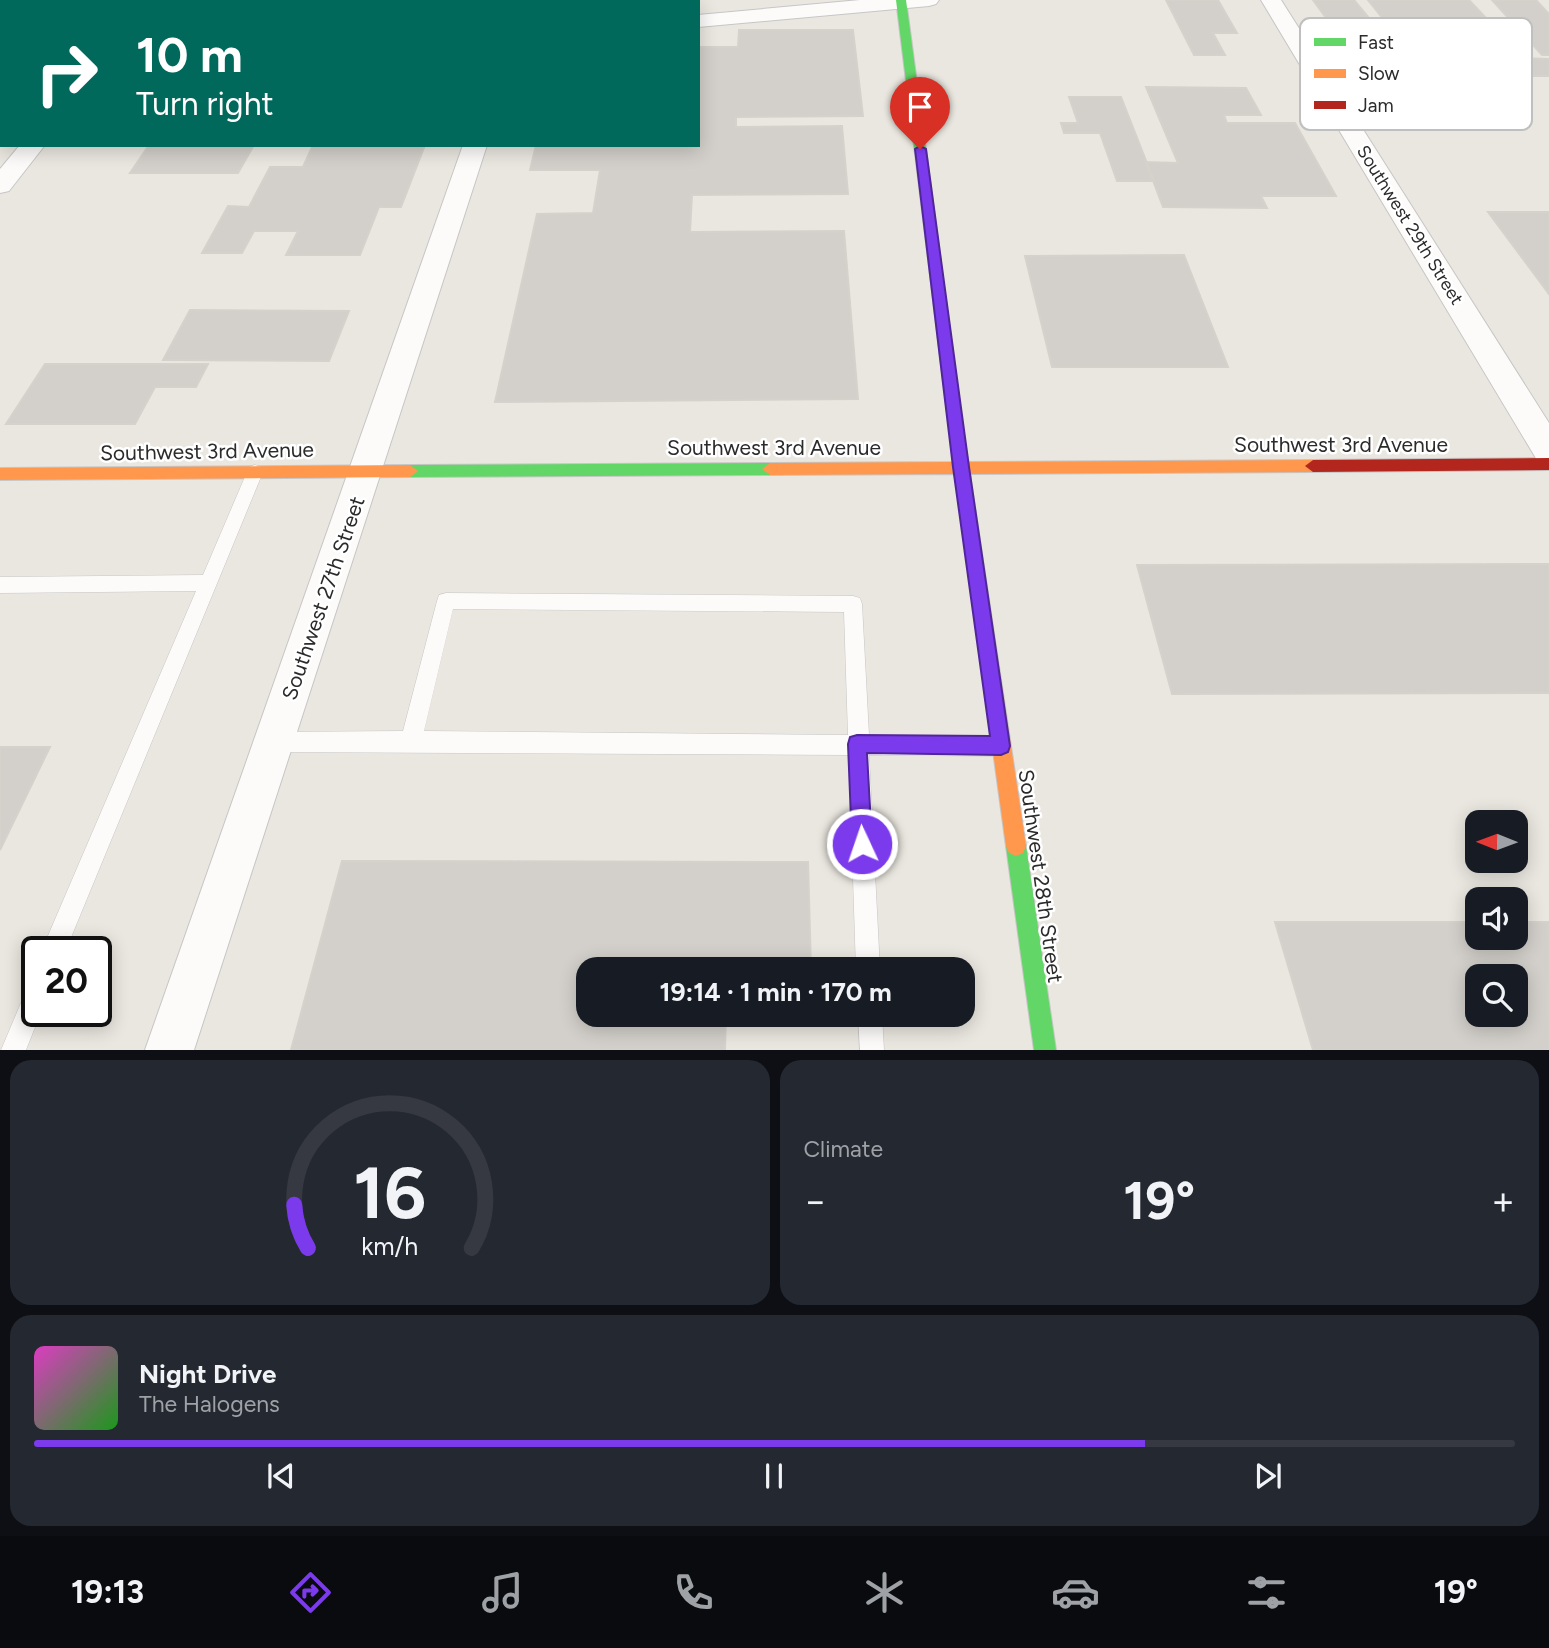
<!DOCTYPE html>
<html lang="en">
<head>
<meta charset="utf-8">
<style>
  body { margin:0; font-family:Figtree,sans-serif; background:#242831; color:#f1f3f6; height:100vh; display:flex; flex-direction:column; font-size:26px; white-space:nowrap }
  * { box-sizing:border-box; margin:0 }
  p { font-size:23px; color:#9ea1a6 }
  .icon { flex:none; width:38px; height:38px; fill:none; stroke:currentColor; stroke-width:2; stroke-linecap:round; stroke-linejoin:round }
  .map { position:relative; height:1050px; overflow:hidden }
  .details { display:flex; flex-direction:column; gap:10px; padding:10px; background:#0d0f14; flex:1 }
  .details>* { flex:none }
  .guide { position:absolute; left:0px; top:0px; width:700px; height:147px; box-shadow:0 4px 18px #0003; background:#00695c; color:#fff; overflow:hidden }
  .needle { width:46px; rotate:271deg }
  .buttons { position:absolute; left:1465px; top:810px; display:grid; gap:14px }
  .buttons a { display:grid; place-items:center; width:63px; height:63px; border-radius:14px; background:#171b24; box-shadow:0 4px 18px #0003; font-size:35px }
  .speed { position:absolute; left:21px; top:936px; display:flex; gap:14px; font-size:35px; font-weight:700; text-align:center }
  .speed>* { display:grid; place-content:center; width:91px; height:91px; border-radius:50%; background:#171b24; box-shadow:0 4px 18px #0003; line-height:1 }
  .speed .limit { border:4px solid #111; border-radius:10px; background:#fff; color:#111 }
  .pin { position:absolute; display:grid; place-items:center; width:60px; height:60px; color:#fff; margin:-72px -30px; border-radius:50% 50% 50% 0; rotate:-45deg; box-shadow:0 0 7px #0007 }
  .pin .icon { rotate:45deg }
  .me { position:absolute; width:77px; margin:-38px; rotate:357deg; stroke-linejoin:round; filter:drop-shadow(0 0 5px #0008) }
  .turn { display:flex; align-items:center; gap:24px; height:147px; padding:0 21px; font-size:32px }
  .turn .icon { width:91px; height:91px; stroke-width:2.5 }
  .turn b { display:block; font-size:49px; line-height:60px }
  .big { font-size:52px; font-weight:700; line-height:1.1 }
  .details .tile { flex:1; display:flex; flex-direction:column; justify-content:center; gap:10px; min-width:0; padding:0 24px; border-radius:21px; background:#242831 }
  .details .dial { align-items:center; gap:0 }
  .dial svg { height:182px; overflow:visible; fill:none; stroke:#363941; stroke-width:7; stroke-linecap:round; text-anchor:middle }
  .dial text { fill:#f1f3f6; stroke:none }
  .song { display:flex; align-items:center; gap:21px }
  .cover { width:84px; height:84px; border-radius:10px; background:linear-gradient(135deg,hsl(310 70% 55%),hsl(120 70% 35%)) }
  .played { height:7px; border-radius:4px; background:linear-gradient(90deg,#7c3aed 75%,#363941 75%) }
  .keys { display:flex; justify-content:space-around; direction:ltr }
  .heat { display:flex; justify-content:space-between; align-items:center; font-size:38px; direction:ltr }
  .details .tiles { flex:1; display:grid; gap:10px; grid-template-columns:1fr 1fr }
  .tile:last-child { grid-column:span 2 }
  .trip { position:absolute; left:576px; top:957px; width:399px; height:70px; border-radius:21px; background:#171b24; box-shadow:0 4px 18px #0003; font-weight:700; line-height:70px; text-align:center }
  .tabs { display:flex; height:112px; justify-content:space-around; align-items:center; background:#090b0e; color:#9ea1a6 }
  .tabs .icon { width:49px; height:49px }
  .tabs .current { color:#7c3aed }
  .tabs b { font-size:32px; color:#f1f3f6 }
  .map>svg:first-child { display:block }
</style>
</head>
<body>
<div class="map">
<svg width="1549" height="1050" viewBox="0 0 1549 1050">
  <rect width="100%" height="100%" fill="#eae7e0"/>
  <path fill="#e1dedf" d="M0,0H396L2,2L0,34Z"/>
  <path fill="#d3d0cb" stroke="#d5d2cc" stroke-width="2" fill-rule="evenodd" d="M1166,0H1218L1237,33H1213L1225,55H1194Z
    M1313,0H1354L1374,24H1387L1368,0H1469L1487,19H1439L1456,38L1396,39L1411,57H1376L1363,40H1342Z
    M1492,0H1536L1549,14V55H1542Z
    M739,30H853L863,116L736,117V127L842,126L848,194L692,195L690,232L844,231L858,399L495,402L537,214L593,213L600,170H530L536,145H698V47H738Z
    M1514,58L1549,59V76H1530Z
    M1146,87L1246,88L1261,115H1224L1227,123H1295L1336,196H1261L1267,208L1163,207L1146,162L1178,163Z
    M1069,97H1121L1154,181H1117L1100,133H1064L1061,123H1078Z
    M149,145H254L238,173H130Z
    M313,145H425L401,207H379L360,255H286L298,231H254L242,253H202L228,206L249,207L270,167H303Z
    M1488,212H1549V294Z
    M1184,255L1228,367H1052L1025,256Z
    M190,310L349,311L329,361L163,360Z
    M45,364H208L196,387H155L135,424H6Z
    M1549,564V693L1172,694L1137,565Z
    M0,747H50L0,850Z
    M342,861L808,862L811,969L588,970V1015H726L725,1050H291Z
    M1275,922H1477V938H1516V922H1549V1050H1313ZM1477,976H1516V1015H1477Z"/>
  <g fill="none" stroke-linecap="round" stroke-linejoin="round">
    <defs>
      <path id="lane" d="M121,0H131V2H121Z
        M0,11H2V17H0Z
        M255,465L261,467L263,472L65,952H41L196,591L0,593V577L203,575L247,472L249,467Z
        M446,593L853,596L860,598L862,604L869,735L1000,736L1007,739L1010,746L1007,753L1000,756L869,755L880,970H856L849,755L273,752L266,749L263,742L266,735L273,732L403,731L437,601L439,595ZM453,609L844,612L848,735L424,731Z
        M37,980V1012H41L26,1050H1L29,984Z
        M858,1015H882L884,1050H860Z"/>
      <path id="street" d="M621,0H662L620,2Z
        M860,0H939L936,4L929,6L698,27V15Z
        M1261,0H1281L1549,423V464L1537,460Z
        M0,50H2V64H0Z
        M0,77H2V91H0Z
        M20,145H45L9,191L0,193V169Z
        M463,145H487L194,1050H145Z"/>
      <path id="fast" d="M896,0H906L961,413L954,419L947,413Z
        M770,463L778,469L770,475L410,477L402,471L410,465Z
        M1016,836L1023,839L1026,846L1056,1050H1034L1006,846L1009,839Z"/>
      <path id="slow" d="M954,407L961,413L968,462L1313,460L1321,466L1313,472L970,474L1026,846L1023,853L1016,856L1009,853L1006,846L955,474L770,475L762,469L770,463L954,462L947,413Z
        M410,465L418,471L410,477L0,480V468Z"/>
      <path id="jam" d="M1549,458V470L1313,472L1305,466L1313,460Z"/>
    </defs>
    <use href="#lane" stroke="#c7c6c6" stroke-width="1"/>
    <use href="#street" stroke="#c7c6c6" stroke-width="2"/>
    <use href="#fast" stroke="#c7c6c6" stroke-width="2"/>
    <use href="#slow" stroke="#c7c6c6" stroke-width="2"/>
    <use href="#jam" stroke="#c7c6c6" stroke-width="2"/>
    <use href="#lane" fill="#fcfbfa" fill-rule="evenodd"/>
    <use href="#street" fill="#fcfbfa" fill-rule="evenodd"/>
    <use href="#fast" fill="#63d668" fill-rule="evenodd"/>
    <use href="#slow" fill="#ff974d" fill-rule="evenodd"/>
    <use href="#jam" fill="#b3261e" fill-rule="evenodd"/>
  </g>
  <path fill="#7c3aed" stroke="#51269a" stroke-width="2" d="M920,146L926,149L969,467L1010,746L1008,752L1001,755L867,753L872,844L869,851L862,854L855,851L852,844L848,744L850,737L857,735L990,736L953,467L915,149Z"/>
  <g text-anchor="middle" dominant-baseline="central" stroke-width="5" stroke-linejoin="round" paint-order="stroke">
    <g font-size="18" fill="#2b2b2b" stroke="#fff">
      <text transform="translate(1410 225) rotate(58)">Southwest 29th Street</text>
    </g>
    <g font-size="21" fill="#2b2b2b" stroke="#fff">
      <text x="1341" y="444">Southwest 3rd Avenue</text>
      <text x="774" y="447">Southwest 3rd Avenue</text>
      <text transform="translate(207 451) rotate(-1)">Southwest 3rd Avenue</text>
      <text transform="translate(323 598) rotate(-71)">Southwest 27th Street</text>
      <text transform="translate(1041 876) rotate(82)">Southwest 28th Street</text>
    </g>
  </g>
  <rect x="1300" y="18" width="232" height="112" rx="10" fill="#fff" stroke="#bfbfbf" stroke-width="2"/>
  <rect x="1314" y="38" width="32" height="8" fill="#63d668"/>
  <rect x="1314" y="69" width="32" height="9" fill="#ff974d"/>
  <rect x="1314" y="101" width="32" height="8" fill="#b3261e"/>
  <g font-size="19" fill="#2b2b2b">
    <text x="1358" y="49">Fast</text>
    <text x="1358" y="80">Slow</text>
    <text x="1358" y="112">Jam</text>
  </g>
</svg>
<div class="buttons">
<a><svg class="needle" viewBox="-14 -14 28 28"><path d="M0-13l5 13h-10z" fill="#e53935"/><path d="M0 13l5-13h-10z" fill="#9ea1a6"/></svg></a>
<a><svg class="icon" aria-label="sound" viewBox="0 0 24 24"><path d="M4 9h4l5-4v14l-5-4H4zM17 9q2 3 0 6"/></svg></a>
<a><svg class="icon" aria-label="search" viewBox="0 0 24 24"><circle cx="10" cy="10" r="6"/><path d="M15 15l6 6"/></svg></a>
</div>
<div class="speed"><div class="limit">20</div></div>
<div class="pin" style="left:920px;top:149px;background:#d93025"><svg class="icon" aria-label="arrive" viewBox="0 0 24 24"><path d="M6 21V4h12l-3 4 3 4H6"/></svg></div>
<svg class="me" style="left:862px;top:844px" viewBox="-20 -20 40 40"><circle r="17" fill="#7c3aed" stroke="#fff" stroke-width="3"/><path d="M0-11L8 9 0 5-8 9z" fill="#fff"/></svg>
<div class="trip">19:14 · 1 min · 170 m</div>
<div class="guide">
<div class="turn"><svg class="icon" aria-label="right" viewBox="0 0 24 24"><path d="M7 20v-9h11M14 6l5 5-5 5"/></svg><div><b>10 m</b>Turn right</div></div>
</div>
</div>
<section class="details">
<div class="tiles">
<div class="tile dial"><svg viewBox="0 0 100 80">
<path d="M14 69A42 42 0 1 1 86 69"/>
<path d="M14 69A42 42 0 0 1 8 50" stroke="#7c3aed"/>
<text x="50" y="56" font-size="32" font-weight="700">16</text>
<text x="50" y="72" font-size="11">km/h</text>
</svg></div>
<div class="tile"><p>Climate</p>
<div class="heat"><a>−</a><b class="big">19°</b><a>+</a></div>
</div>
<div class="tile">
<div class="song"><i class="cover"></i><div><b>Night Drive</b><p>The Halogens</p></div></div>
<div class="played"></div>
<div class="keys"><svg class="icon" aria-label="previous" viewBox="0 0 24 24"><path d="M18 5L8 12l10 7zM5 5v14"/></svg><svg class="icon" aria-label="pause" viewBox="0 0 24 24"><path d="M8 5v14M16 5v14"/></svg><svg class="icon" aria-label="next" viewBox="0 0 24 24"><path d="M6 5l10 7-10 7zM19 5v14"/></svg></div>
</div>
</div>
</section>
<nav class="tabs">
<b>19:13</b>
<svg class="icon current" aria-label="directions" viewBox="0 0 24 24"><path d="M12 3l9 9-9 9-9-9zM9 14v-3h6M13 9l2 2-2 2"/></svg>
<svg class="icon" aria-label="music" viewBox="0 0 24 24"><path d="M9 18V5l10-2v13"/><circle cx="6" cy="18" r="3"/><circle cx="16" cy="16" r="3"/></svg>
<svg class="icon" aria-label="phone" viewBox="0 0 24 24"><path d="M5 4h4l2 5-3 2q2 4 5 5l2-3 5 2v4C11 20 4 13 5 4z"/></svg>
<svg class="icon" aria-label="climate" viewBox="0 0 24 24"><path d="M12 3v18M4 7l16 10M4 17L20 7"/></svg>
<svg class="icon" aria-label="car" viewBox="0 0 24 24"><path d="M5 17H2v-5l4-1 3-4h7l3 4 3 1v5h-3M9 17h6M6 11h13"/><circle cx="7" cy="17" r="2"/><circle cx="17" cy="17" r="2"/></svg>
<svg class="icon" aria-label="filters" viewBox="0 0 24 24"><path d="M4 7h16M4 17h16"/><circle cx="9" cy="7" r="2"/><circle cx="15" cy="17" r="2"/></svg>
<b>19°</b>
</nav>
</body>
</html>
